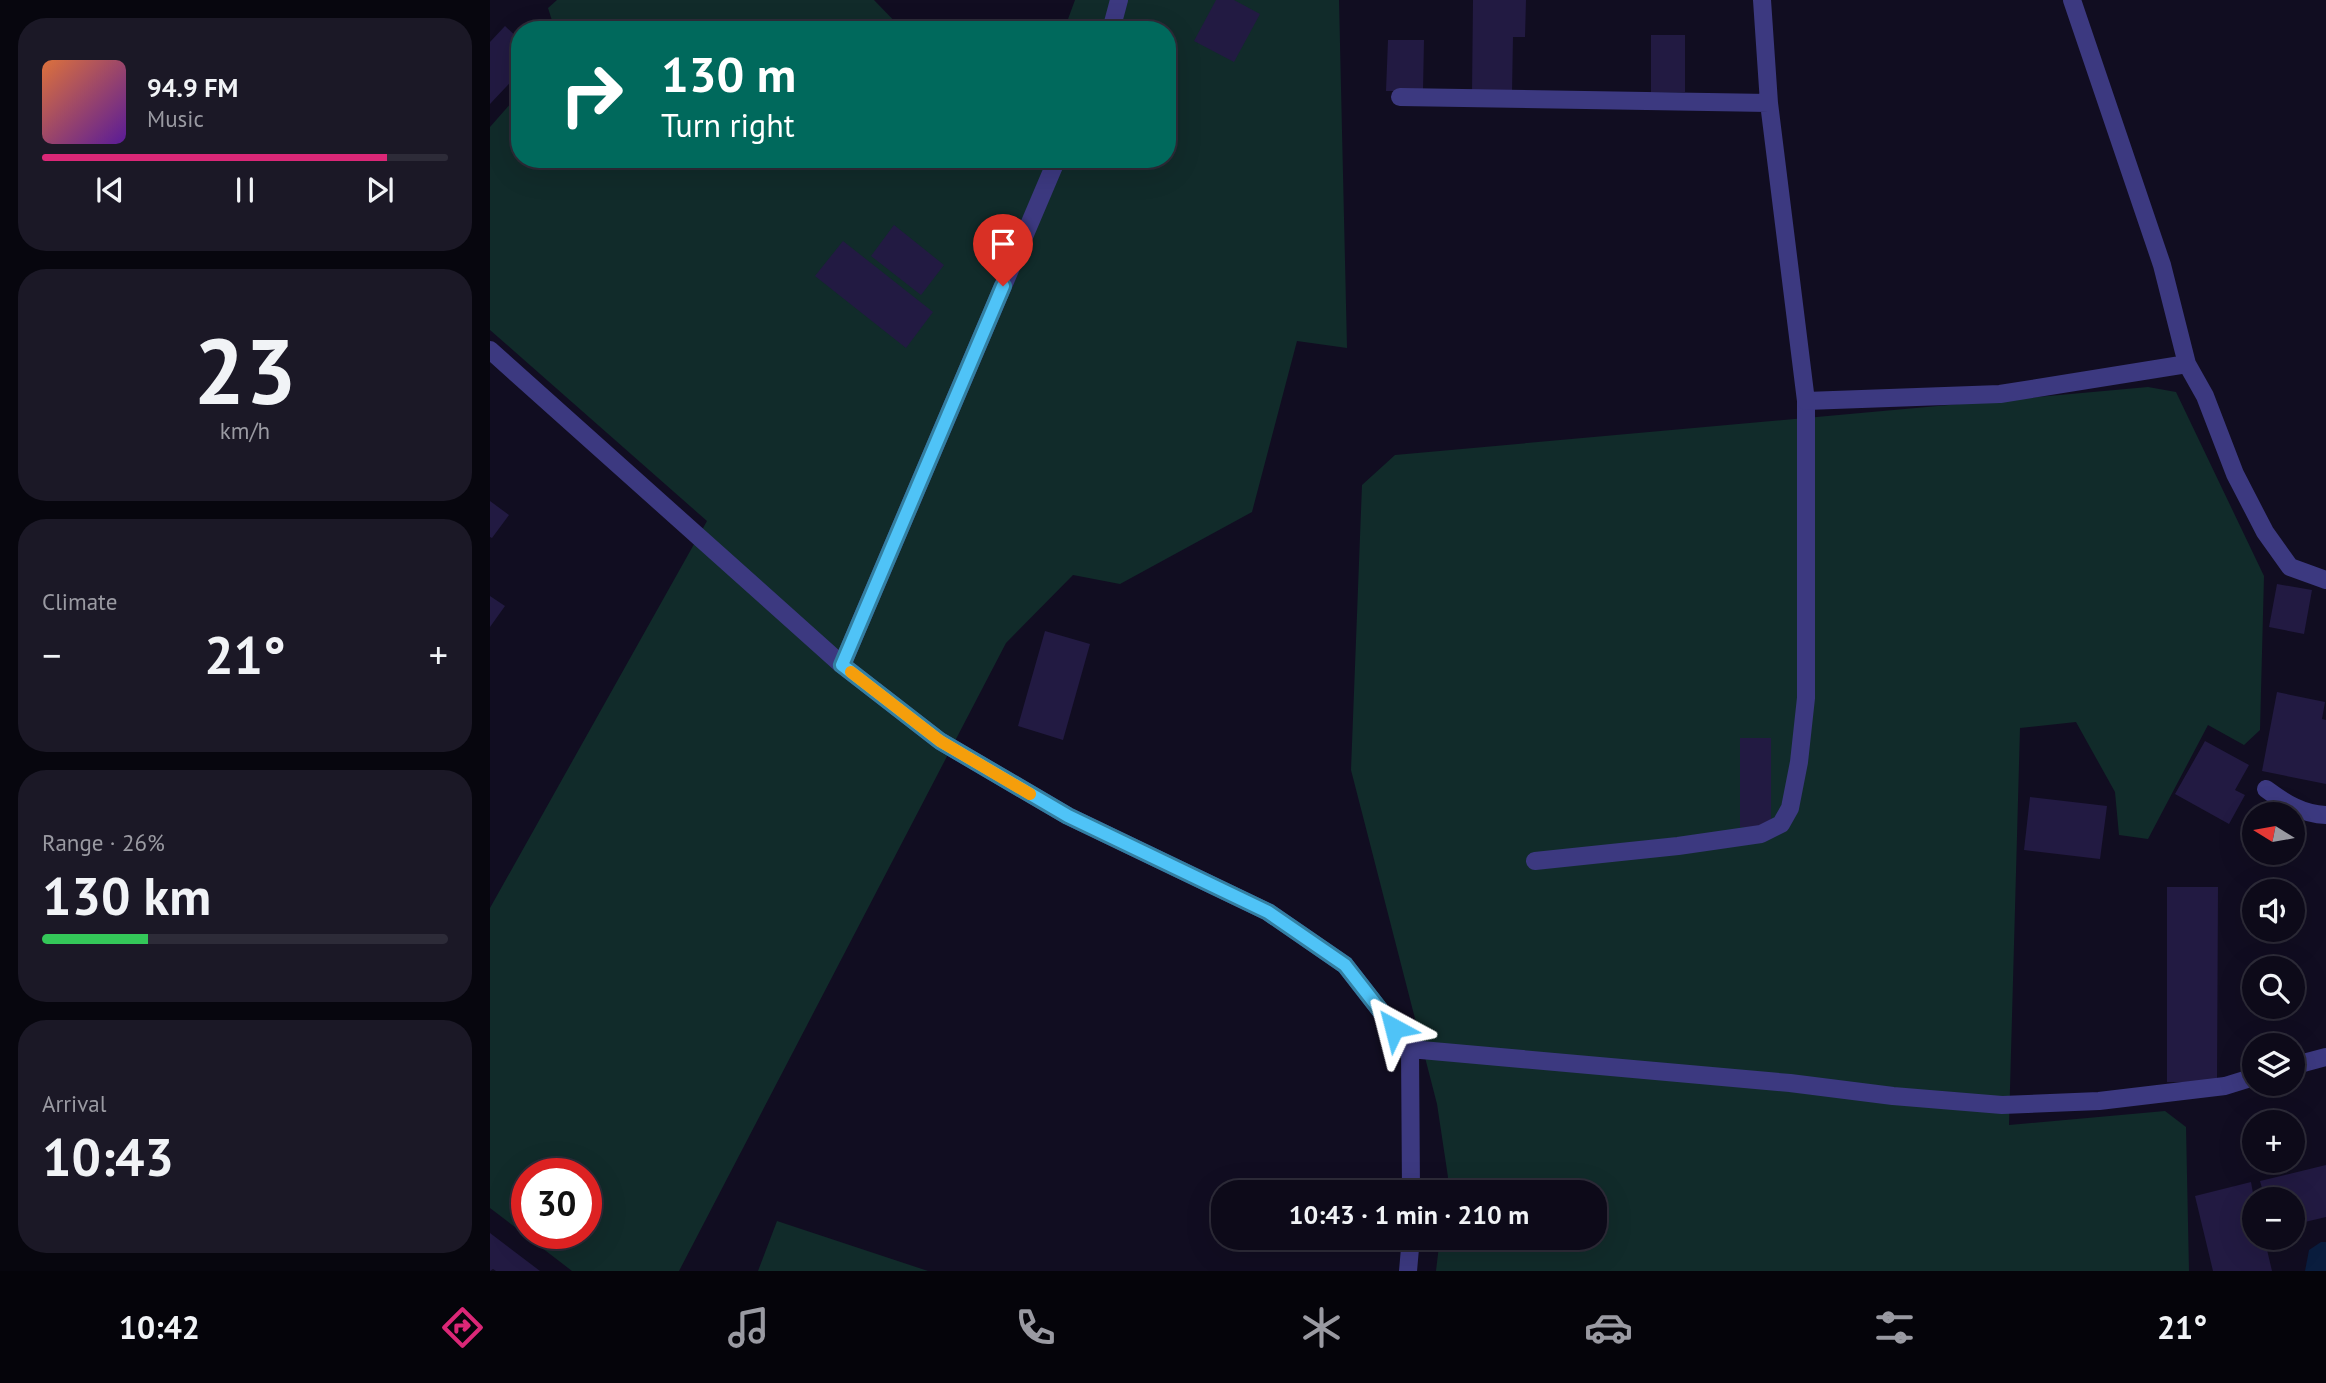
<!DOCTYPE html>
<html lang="en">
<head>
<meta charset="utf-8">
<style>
  body { margin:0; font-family:"PT Sans",sans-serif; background:#1b1826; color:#f1f3f6; height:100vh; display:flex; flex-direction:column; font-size:26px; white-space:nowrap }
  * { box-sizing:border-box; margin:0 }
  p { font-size:23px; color:#9a9aa2 }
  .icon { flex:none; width:38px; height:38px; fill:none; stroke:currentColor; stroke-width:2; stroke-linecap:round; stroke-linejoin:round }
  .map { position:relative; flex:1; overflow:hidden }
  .drawer { display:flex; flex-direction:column; gap:18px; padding:18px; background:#07060e; width:490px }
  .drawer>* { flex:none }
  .banner { position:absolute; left:21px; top:21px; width:665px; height:147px; border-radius:28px; box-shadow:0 7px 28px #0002,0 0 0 2px #2d2b38; background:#00695c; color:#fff; overflow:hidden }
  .needle { width:46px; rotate:281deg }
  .buttons { position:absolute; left:1752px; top:802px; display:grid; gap:14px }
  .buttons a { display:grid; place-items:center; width:63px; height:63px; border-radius:50%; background:#0d0a19; box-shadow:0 7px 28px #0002,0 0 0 2px #2d2b38; font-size:35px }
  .speed { position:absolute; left:21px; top:1158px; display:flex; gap:14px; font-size:35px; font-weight:700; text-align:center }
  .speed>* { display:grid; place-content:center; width:91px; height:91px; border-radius:50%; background:#0d0a19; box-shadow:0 7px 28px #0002,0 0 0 2px #2d2b38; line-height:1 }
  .speed .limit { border:10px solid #d22; background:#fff; color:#111 }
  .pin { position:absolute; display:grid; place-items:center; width:60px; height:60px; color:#fff; margin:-72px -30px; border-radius:50% 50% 50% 0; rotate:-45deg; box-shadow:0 0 7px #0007 }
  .pin .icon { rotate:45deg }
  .me { position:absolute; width:77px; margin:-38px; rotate:322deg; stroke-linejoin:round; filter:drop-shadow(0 0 5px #0008) }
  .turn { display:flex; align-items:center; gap:24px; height:147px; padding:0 35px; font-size:32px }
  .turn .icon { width:91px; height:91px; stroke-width:2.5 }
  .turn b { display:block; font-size:49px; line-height:60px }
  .big { font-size:52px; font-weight:700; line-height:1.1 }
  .drawer .tile { flex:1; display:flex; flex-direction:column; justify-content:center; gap:10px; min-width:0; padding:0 24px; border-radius:28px; background:#1b1826 }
  .drawer .dial { align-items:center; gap:0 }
  .dial b { font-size:91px; line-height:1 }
  .song { display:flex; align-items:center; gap:21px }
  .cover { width:84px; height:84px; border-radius:10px; background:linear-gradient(135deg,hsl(20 70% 55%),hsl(270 70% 35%)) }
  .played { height:7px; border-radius:4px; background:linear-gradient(90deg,#db2777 85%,#2d2b38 85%) }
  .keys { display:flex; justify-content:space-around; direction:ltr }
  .heat { display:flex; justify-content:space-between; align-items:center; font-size:38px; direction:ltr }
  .charge { height:10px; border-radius:5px; background:linear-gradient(90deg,#34c759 26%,#2d2b38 0) }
  .trip { position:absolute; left:721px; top:1180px; width:396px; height:70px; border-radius:28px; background:#0d0a19; box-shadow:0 7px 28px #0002,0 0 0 2px #2d2b38; font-weight:700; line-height:70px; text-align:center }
  .menu { display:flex; height:112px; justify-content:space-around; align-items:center; background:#05040a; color:#9a9aa2 }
  .menu .icon { width:49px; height:49px }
  .menu .on { color:#db2777 }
  .menu b { font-size:32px; color:#f1f3f6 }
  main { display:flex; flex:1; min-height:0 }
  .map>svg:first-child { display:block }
</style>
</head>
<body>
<main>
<section class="drawer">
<div class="tile">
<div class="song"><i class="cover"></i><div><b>94.9 FM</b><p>Music</p></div></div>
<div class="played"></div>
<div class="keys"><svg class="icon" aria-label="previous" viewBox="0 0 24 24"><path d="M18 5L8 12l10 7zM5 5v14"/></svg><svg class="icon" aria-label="pause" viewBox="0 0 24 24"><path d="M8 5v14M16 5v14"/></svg><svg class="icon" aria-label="next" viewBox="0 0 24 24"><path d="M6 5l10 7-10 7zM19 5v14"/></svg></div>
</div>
<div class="tile dial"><b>23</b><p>km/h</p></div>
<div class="tile"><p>Climate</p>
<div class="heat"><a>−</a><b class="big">21°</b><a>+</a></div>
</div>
<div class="tile"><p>Range · 26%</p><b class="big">130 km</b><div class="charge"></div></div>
<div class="tile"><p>Arrival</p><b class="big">10:43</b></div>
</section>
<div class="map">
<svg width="1836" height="1271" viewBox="0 0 1836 1271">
  <rect width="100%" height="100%" fill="#110d21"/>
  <path fill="#112b2a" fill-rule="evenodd" d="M67,0H384L413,30H65L58,8Z
    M585,0H849L857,348L807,341L762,512L630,584L583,575L516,643L189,1271H82L0,1208V908L217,521L0,330V127L30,93V159H677V30H574ZM37,1174H96V1234H37Z
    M1658,387L1686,392L1774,576L1770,730L1754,745L1718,725L1658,839L1629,835L1625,792L1586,722L1530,728L1519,1125L1675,1111L1696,1127L1699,1271H946L950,1237H1104V1192H956L958,1177L947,1104L861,770L872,485L905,455Z
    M287,1221L438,1271H268Z"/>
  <path fill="#0a1d3e" d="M1831,1242H1836V1271H1815L1819,1250Z"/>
  <path fill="#221a42" d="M726,0H744L770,14L744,62L704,41Z
    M983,0H1036L1035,37H1023L1022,93H982Z
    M15,26L30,40V72L0,104V42Z
    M1161,35H1195V92H1161Z
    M898,40H934L933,91H896Z
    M404,225L454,265L431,295L381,256Z
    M353,241L443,312L416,348L325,276Z
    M0,501L19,515L2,538L0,537Z
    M1787,584L1822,590L1814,634L1779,627Z
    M0,596L15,606L0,627Z
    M555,631L600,644L573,740L528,726Z
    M1787,692L1835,702L1832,719L1836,720V784L1772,771Z
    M1250,738H1281V827H1250Z
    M1715,741L1759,765L1745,790L1755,795L1739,824L1685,794Z
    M1540,797L1617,806L1610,859L1534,850Z
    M1677,887H1728L1727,1082H1677Z
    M1836,1165V1217L1802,1225V1199H1775L1770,1181Z
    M1761,1182L1764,1199V1237H1774L1782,1271H1723L1705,1196Z
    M0,1233L50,1271H6L3,1269L0,1271Z"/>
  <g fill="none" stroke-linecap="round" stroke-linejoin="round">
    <path stroke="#3c3980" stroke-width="18" d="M1045,861L1188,846L1271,834L1291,824L1300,808L1309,762L1316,698V401"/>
    <path stroke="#3c3980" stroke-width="18" d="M1272,0L1279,103L1316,401L1510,394L1697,364L1715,396L1745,474L1775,532L1800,567L1836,580
      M1582,0L1672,265L1697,364
      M621,30L629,0
      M910,97L1279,103
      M0,350L352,665L450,741L578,816L778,912L855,965L920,1049L1300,1083L1403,1096L1512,1105L1609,1101L1735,1086L1764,1077
      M352,665L567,159
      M1776,789C1795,803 1812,814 1836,815
      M920,1049L921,1192
      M1802,1066L1836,1057
      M918,1271L921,1237"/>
  </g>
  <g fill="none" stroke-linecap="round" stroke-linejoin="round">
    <defs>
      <path id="route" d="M513,286L352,665L450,741L578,816L778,912L855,965L904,1028"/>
    </defs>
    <use href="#route" stroke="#337fa1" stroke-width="18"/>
    <use href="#route" stroke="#4fc3f7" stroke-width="12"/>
    <path stroke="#f59e0b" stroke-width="12" d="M361,672L450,741L540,794"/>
  </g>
</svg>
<div class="buttons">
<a><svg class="needle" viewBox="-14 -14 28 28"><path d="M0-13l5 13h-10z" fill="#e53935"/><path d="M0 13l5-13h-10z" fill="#9a9aa2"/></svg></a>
<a><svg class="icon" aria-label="sound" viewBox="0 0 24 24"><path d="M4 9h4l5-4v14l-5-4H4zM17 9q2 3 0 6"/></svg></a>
<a><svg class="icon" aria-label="search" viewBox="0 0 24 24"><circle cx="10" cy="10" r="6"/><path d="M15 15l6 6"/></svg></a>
<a><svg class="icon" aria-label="layers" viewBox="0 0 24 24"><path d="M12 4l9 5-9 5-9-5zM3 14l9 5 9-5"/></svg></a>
<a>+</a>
<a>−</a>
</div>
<div class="speed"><div class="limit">30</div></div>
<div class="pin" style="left:513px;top:286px;background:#d93025"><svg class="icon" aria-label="arrive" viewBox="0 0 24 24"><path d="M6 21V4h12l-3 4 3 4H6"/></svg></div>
<svg class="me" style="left:904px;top:1028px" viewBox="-20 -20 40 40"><path d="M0-17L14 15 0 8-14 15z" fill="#4fc3f7" stroke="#fff" stroke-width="4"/></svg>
<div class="trip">10:43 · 1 min · 210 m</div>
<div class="banner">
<div class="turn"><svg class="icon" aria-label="right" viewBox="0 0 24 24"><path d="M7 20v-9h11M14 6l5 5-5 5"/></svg><div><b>130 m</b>Turn right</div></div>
</div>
</div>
</main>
<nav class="menu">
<b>10:42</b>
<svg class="icon on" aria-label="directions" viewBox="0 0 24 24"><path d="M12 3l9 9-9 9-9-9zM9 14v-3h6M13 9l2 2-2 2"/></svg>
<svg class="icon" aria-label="music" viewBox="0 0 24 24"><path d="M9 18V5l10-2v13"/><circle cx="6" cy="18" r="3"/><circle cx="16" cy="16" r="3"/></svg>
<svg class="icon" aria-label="phone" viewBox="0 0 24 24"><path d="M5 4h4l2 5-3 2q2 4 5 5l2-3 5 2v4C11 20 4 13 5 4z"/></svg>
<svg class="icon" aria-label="climate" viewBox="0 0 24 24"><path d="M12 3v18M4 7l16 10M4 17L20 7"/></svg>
<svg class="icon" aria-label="car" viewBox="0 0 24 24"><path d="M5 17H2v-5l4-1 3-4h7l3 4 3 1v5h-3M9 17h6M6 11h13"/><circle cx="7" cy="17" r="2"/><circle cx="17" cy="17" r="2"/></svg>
<svg class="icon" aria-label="filters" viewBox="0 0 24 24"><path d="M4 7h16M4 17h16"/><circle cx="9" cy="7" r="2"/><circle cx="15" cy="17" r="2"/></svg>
<b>21°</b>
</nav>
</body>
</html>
